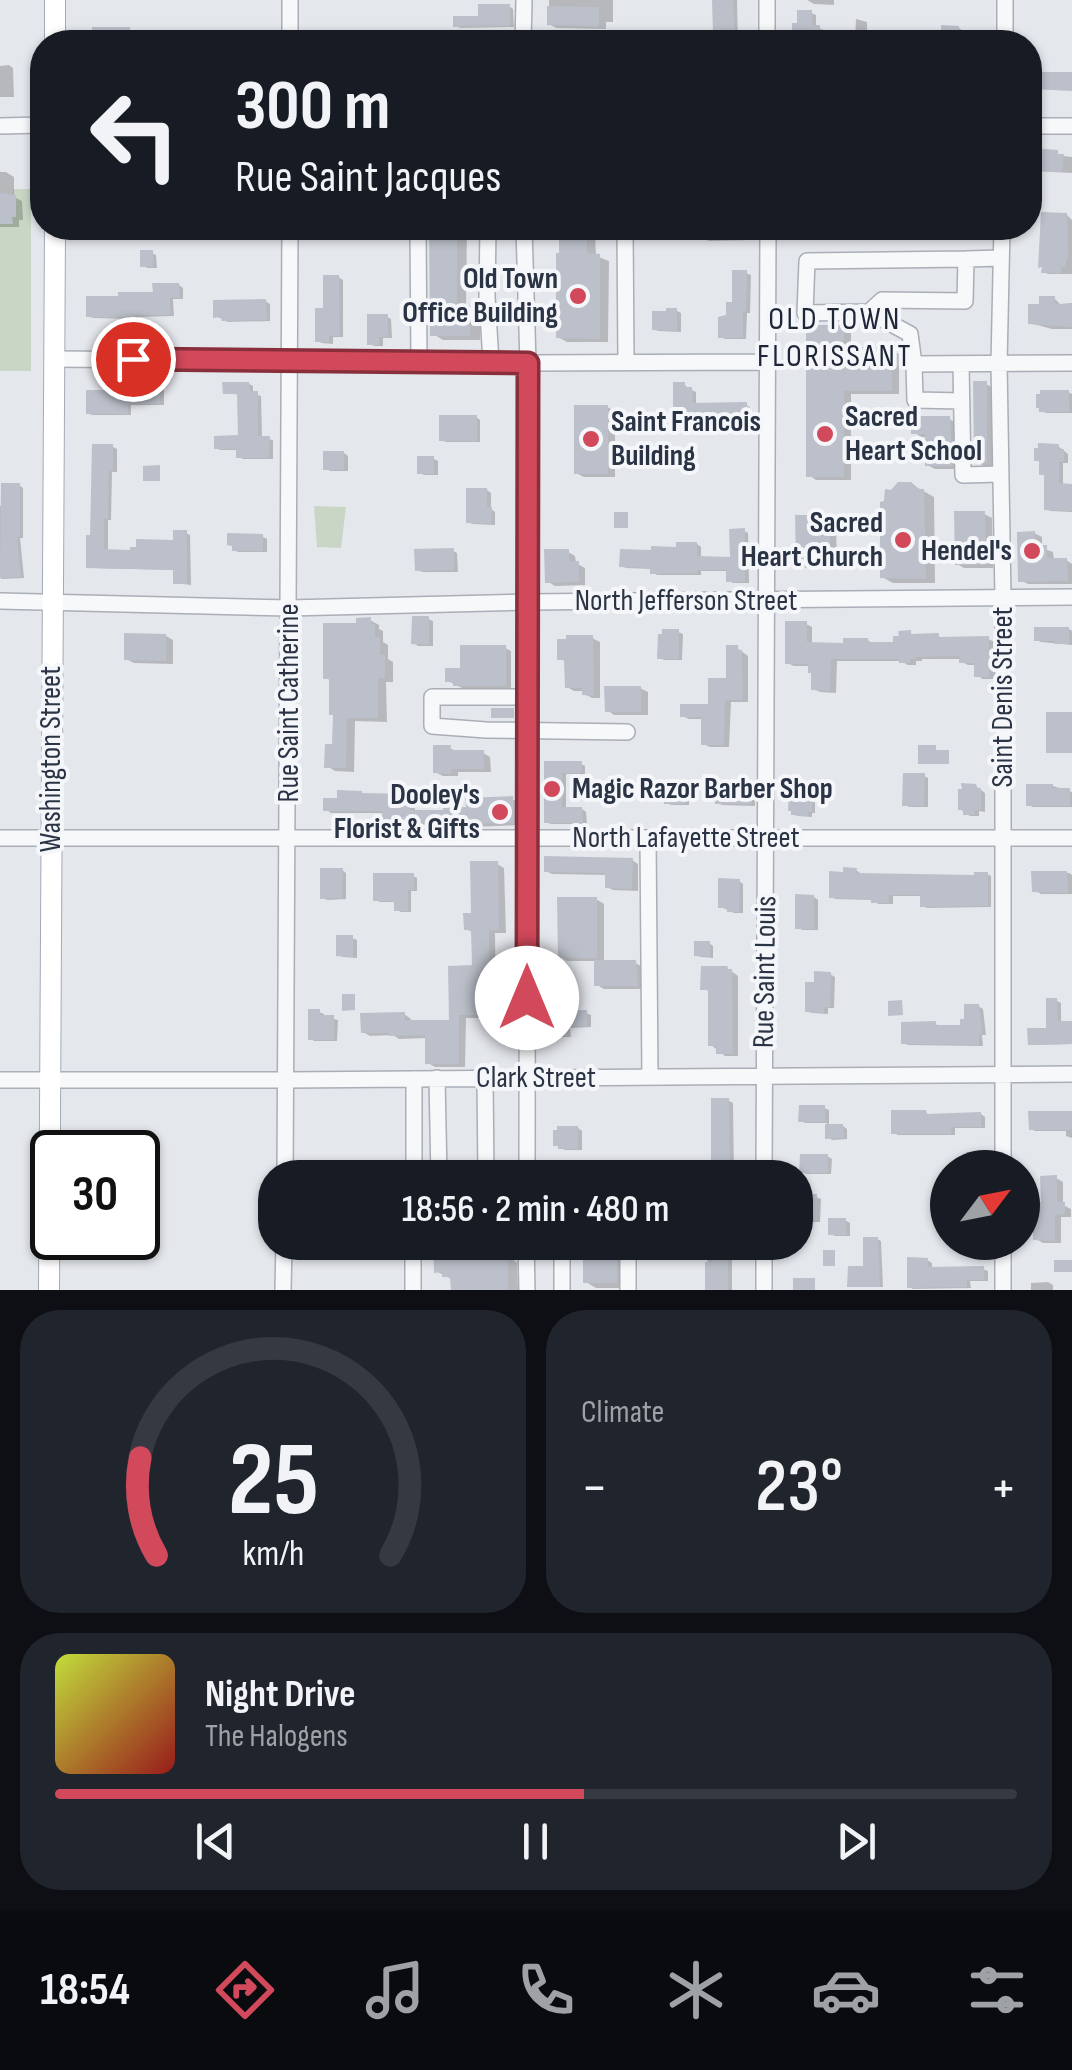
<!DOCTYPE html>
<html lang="en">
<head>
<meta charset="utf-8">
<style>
  body { margin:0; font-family:"Sofia Sans Condensed",sans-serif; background:#20242c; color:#f1f3f6; height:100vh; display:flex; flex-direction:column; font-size:38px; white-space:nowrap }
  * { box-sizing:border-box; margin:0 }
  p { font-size:32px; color:#9ea1a6 }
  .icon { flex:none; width:55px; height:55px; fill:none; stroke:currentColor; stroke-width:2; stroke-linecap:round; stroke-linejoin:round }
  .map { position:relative; height:1290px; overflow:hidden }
  .details { display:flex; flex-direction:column; gap:20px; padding:20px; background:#0d0f14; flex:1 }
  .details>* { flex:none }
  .hud { position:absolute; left:30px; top:30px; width:1012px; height:210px; border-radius:40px; box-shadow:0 2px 8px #0004; background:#171b24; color:#f1f3f6; overflow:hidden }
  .needle { width:65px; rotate:58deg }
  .buttons { position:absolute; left:930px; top:1150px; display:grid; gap:20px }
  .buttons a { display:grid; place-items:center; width:110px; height:110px; border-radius:50%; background:#171b24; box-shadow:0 2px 8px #0004; font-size:50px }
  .speed { position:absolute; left:30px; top:1130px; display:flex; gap:20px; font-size:50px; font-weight:700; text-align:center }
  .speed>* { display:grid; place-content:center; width:130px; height:130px; border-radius:50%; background:#171b24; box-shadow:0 2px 8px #0004; line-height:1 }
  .speed .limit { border:5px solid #111; border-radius:15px; background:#fff; color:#111 }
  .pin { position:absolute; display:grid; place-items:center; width:85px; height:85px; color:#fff; margin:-42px; border:5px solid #fff; border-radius:50%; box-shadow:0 2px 10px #0007 }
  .me { position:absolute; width:110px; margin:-55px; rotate:0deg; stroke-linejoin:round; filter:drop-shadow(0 0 8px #0008) }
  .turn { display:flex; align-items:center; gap:35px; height:210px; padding:0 40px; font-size:45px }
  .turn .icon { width:130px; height:130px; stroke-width:2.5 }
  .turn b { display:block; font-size:70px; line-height:85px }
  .big { font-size:75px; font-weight:600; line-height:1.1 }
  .details .card { flex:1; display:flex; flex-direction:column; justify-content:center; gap:15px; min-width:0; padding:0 35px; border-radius:40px; background:#20242c }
  .details .dial { align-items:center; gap:0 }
  .dial svg { height:260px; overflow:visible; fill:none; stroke:#363941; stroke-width:7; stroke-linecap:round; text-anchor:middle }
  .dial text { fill:#f1f3f6; stroke:none }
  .song { display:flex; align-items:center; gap:30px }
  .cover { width:120px; height:120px; border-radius:15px; background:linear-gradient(135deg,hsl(70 70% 55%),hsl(0 70% 35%)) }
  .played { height:10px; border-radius:5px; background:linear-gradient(90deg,#d1495b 55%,#363941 55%) }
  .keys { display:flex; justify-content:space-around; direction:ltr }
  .heat { display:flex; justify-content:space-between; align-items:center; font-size:55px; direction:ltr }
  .details .tiles { flex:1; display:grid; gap:20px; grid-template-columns:1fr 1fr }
  .card:last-child { grid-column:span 2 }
  .trip { position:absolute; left:258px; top:1160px; width:555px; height:100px; border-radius:40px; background:#171b24; box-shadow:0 2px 8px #0004; font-weight:600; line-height:100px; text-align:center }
  .tabs { display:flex; height:160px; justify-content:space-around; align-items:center; background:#090b0e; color:#9ea1a6 }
  .tabs .icon { width:70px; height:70px }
  .tabs .active { color:#d1495b }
  .tabs b { font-size:45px; color:#f1f3f6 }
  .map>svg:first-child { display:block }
</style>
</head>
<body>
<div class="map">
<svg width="1072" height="1290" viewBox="0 0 1072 1290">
  <rect width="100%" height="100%" fill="#e4e7ec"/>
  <path fill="#c9d6c5" d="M13,189H31V371H0V224H12V217H16V195H13Z
    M314,506L346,507L341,548L317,547Z"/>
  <path fill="#0003" d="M549,0H613V22H606V29L556,28L549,24Z
    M719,0H737L738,42H716L715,14Z
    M807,0H834V5L814,4Z
    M509,6L513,9L514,27L460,28L455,25L481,18Z
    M811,13L816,15V27L824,30L823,40L817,39V42H803Z
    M856,19L867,22V42H855Z
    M943,28H959L963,31V42H943Z
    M129,29L134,32V39H130V42H95L94,30Z
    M9,65L13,68L14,97H0V66Z
    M1057,153L1063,156L1072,157V173L1035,171L1031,168Z
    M0,172H6L14,177V197L22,201L23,220H19V227H0Z
    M1067,215L1072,220V274H1048L1044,272Z
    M94,228H121V235L102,234L94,230Z
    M326,228H354V239L330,238L326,236Z
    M432,228H467L466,307L480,313V340H443L433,334Z
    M562,228H609V234H595L596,256L609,261L608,342H567L558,337Z
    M704,228H747L751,230V240L709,241L704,239Z
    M808,228H833L834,237L812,236L808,234Z
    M152,253L156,255L157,268H147L143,265Z
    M746,273L751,275L750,313H747L746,339H725L721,337Z
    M338,277L343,280V337H333V344L322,343L317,341L325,310Z
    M179,285L183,288V299H173L174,316L138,317V319L93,318L89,316Z
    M1054,298L1060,304L1072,303V329H1052L1030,323L1042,306Z
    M265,301L270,304V321L228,322L216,316Z
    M677,311L681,313V332L658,331L654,329Z
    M387,317L391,319L392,338H383V346H374L370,344Z
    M844,328L851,332V349L892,350L899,354V394H851V480H816L809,475Z
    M249,384L253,386V394L261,396L262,438L273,440V459H243L239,457V450H220L216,447L240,438L239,395L225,392Z
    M684,384L689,389L696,392V405H746L750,407L751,425H717L713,423V418H680L676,416Z
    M986,384L993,388L994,466H984L977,462Z
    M160,387L164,389V405H131V415H92L88,413Z
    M1068,392L1072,394V413H1046L1042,411Z
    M607,407L615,411V477H584L576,473Z
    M476,417L480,420V442H446L441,440Z
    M949,419L957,423L958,469H935L927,465V437H921L914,432Z
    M1058,446L1068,454V463H1063V486H1072V512L1051,511L1046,509L1047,477L1041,474Z
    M113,447L117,449V472H112L111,520H108V552H132L176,542L186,533L190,535L191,585L175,583V570L93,568L89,566Z
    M344,453L348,456V471H330L326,468Z
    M434,459L438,461V475H424L420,473Z
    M911,484L934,497L935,583H893L882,577Z
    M19,485L23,488V538H20L24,578L2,579L0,578V506H3Z
    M487,490L491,493V509L495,512V525L473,524L469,522Z
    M984,514L992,518L993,568H964L957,564Z
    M829,517L836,521L837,569L806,568L798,564Z
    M744,531L748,533L749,583H733L728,580V571H701V575H657L653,572V569L626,568L622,566L697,544L701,547V559H732Z
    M1034,533L1042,537V548L1053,552L1054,560H1066L1072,564V584H1028L1020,580Z
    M263,537L267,539V552H238L234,550Z
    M453,551L457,553L458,572H422L418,570Z
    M568,552L575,556L576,563L585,568V585L555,586L547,581Z
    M428,619L433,621V646H418L414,643Z
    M370,620L379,625V629L383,631V642L388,645V659L393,662V682H386L387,722L355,721L354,772L335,771L327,766L335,746V716L331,681L325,677L358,626Z
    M806,624L812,627V645L846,646L867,640L874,644H895L910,633L916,636H938L944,639H988L995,642V679H983L976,675V665H968L962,662V659H922V661H916V665H908L901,661H837L836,693L820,692L813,689L810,666H794L787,663Z
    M1069,629L1072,631V645L1041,642L1037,640Z
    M678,632L683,634L682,660H664L660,658Z
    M166,636L173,640V664L134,663L126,659Z
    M592,638L600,642V698H592L585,694V691H574L567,687V663L560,658Z
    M505,648L511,651V688H462L448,681Z
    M737,648L748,656V702H731L729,747H710L703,744V719H689L682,716L710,707L728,680Z
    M640,688L648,692V715H614L607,710Z
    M450,748L459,753H483L490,757L491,772H458V776H443L435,772Z
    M547,763L581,764L585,766V774H566V809H582L586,812L587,824H551L546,822Z
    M924,776L928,778V807H909L905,804Z
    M684,783L689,785V805H671L667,803Z
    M751,784L755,786V806L722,805L718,803Z
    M976,786L985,793V812L979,811V816H970L960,809Z
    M1053,786L1072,792V807H1033L1028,805Z
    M811,792L815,795V813H812V817L798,816L794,814Z
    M409,796L415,799V812L468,810L512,799L518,802L519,825L447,828L443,825H391L385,821V813H331L325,809Z
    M632,860L638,864V891L613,890L607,887V875L552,874L546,871Z
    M497,864L504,868L506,933H495L496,1018H466L465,1067H435L428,1063V1038L399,1039L393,1035L370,1036L363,1032L404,1014L411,1019V1022L451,1023L474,968V933L466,929Z
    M342,870L346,873V899L327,900L323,898Z
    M856,870L860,873V875L977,877L987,874L991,876V907L927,908L923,906V896H893V904H878L874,900L835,899L831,896L845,874Z
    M1034,873H1069L1072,875V894H1041L1035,890Z
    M413,876L417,878V891H411V912H401L396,909V902H380L375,899Z
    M739,881L743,884V913H734L721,907Z
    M814,897L818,900V930H802L798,927Z
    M596,899L604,904V963H635L643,967L644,989H604L597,985L596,961H567L560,957Z
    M352,938L357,940V958L343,957L338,955Z
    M709,943L713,946V958L701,957L696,955Z
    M727,968L738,976V1056H725L710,1044V992L703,988Z
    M830,974L835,977L834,1008H828V1014L812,1013L807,1011L817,985Z
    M1057,1001L1061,1003V1024L1072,1023V1044L1034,1045L1030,1043L1049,1030Z
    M978,1006L983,1009L986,1035H982L983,1046L908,1045L904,1042L935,1024L940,1026L963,1027Z
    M319,1012L324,1014V1017L338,1020L337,1041H314L310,1038Z
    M586,1013L591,1015V1027L570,1028L571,1037H554L550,1035Z
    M714,1101H729L733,1103L734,1177L731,1178H713Z
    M824,1108L829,1110V1127L843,1126L847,1129V1139L832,1140L828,1137L827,1123H805L801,1120Z
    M926,1113L932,1116L981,1114L985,1117V1128H955V1135H898L894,1133Z
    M1072,1113V1138L1066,1136V1131H1035L1031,1129Z
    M578,1128L582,1131V1150H565L555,1144Z
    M827,1156L832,1159L831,1174H806L802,1171Z
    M1056,1178L1063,1182V1205L1071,1209V1217H1061V1243H1043L1036,1239L1044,1205Z
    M816,1197L821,1199L820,1222H807L802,1220Z
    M845,1220L850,1223V1236H835L831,1234Z
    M877,1239L881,1241L883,1287H854L850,1285L866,1268Z
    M436,1242H504L505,1252L517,1263L518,1290H453V1280L436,1271Z
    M586,1242H630L626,1288H596L586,1282Z
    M707,1242H732V1290H708Z
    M927,1260L932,1263V1270L983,1269L988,1271V1281H970L971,1288L913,1289L909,1287Z
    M1048,1282L1053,1285V1290H1031V1283Z"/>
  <path fill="#bbc0ca" d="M712,0H733L735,35L713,33Z
    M478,4H510V26L453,27V16H478Z
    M547,6L599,7V27L547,25Z
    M797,10H812V25H820V39L813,38V42H801L800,39L792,38V23H797Z
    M941,25L959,26V42H941Z
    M92,27H130V38H127V42H92Z
    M1030,72H1072V91L1030,89Z
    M1030,148L1058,150V154H1064L1062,172L1030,170Z
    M0,193L16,195V217H12L13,224H0Z
    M1041,212L1067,213L1068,258H1066V267H1061V273H1041L1042,267L1038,268Z
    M429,228H457V305H470V336H430Z
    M559,228H587V253L600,254V339L556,338V253H559Z
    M701,228H748V239L702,240Z
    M140,250H153V267H140Z
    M732,270H747L746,312H743V338H718V317L726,315V302H732Z
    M323,275H339L340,336H329V342H315V308H323Z
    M152,283H179L180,298H170V315H134V318L86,317V296H118V292H153Z
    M1039,296H1055V304H1072V327L1028,324V304H1039Z
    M266,299L267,320L222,321L221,317L213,318V300Z
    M666,308H677V331L652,330V311H666Z
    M367,314H388V337H379V345H367Z
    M806,325H844V347H892V391H844V477H806Z
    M973,381H987V463H974Z
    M222,382H249L250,391H258V436H270L269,458H236V449H214V436L238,435L237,394H223Z
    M673,382H685V387H692L693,403L747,402V424H710V417H673Z
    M134,384H160V404H128V414H86V390H112V387H134Z
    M1040,390H1069V412H1039V408H1036V394H1040Z
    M574,405H608V474H574Z
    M439,415H477V441H439Z
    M916,416H950L952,466H925V434H911V419H916Z
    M1038,443L1059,444L1058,449H1064V462H1059V483L1072,484V511L1044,510V475H1039V461H1034V448H1038Z
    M92,444H113V471H109L108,519H104V549L130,550V547H136V539L173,540V530H187V584H173V570L86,568V535H90Z
    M323,451H344V470H323Z
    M417,456H434V474H417Z
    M160,465V481H143V466Z
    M898,482H911L919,489H924L926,579L880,578V502L884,501L885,489L891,490Z
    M1,483H20V537H17L21,577L0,578Z
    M466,488H487V507H492L491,524L466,523Z
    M954,511H985L986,565H955Z
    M614,512H628V528H614Z
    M795,515H830V566L796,565Z
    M745,528V582H726V570H697V573L650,574V568L619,567L620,549L651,550V546L676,547V542H697V556L730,557L729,529Z
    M1035,531L1036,545H1047V558H1067L1068,581L1018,582L1017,532Z
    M227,533L263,534V551H232V546L227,545Z
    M454,548V570L415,571L414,549Z
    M544,549H569V561H579V582L545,583Z
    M412,616H429V645L411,644Z
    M371,617V624H375V637H380V655L385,654V678H378V718H347L346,768H324L325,744H332L333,715H329V679H323V623H356V618Z
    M785,621H807V642L843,643V638H868V642H893V636H899L898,631L911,630V634L939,633V637L989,636V677H974V663H959V656L916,657V659H910V663H899V659H831L830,691L811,690V673H808V664H785Z
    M1034,627H1069V644H1055V641H1034Z
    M662,629H679V659H657L658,634H662Z
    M124,633L166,634V661L124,660Z
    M566,635H593L594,696L582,695V688H565L564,660H557V639H566Z
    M460,645H506V686H453V682H445V668H460Z
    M726,645H738V650H742L743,700H725L724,745H701V717H680V704H708V678H726Z
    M604,686H641V712H605Z
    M491,708H514V718H491Z
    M1046,712H1072V753H1046Z
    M433,745H451L450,750H484V769H451L452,774L433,773Z
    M918,745H936V750H949V764H918Z
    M544,761H582L581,773H562V807H582L583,823H544Z
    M903,773H925L924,806H902Z
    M664,780H685V804H664Z
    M727,781H752V804H715V792H727Z
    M961,783L976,784L977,788H981V810H975V815H963V810H958V789H962Z
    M1026,784H1053V788H1070V806H1026Z
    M789,789L812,790V812H808V816L791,815V811H788Z
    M337,790L362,791V793L410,794V810H443V808L466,807L465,798L513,796L514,823L457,824V826H439V823H382V811H323V798H337Z
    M544,856L633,858L632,889L605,888V873L544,872Z
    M470,861H498L499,930H489L490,1015H459V1064H425V1035L389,1036V1033H361L360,1013L405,1012V1020H449L448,966L472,965L471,930H464L463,913H471Z
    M843,867L857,868L856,873L974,875V872H988V906L920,907V895H889V903H871V899L829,898V871L843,872Z
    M320,868H343L342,898L320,899Z
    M1031,871H1067L1068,893L1032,892Z
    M373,873H414V890H408V911H394V901H373Z
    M718,878L740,879L739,912H727V908H718Z
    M795,894L814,895V929H795Z
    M557,897H597V958H558Z
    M336,935H353V957L336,956Z
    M694,941H710V957L694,956Z
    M594,960H636L638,986H594Z
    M701,966H728L727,969H732L733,1054H716V1046H708V990H700Z
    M814,971L831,972L830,1007H824V1013L805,1012V982H814Z
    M342,994H355V1010L342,1011Z
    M1046,998H1057L1058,1021H1072V1044L1028,1045L1027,1028H1046Z
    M902,1000L903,1015L888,1016V1001Z
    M964,1004H979L982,1034H979V1045L901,1044V1022L936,1021V1025H960V1019H964Z
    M308,1009H320V1015H334V1040H308Z
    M587,1010V1026H567V1036H548L547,1011Z
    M711,1098H729L730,1176L711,1175Z
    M799,1105H825V1122H798Z
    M891,1110H926L927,1114L981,1112V1127H951V1134H891Z
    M1028,1111H1072V1130H1029Z
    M825,1124H843L844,1138L825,1139Z
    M557,1126H578V1149H558V1146H553V1130H557Z
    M800,1154H828V1173H799Z
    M1057,1175V1202H1065V1214L1055,1215V1241L1033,1240V1216L1036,1215V1202H1041L1040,1176Z
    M800,1194H817V1221H800Z
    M828,1218H846V1235H828Z
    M863,1237H878L880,1287H847L848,1266H863Z
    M433,1242H495V1247H501V1254H508V1290H451L450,1277H442V1272L434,1273Z
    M583,1242H617V1283H583Z
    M712,1242H728V1290H705V1262H712Z
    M823,1250H835V1266H823Z
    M907,1257L928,1258V1267L984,1266V1280H967V1287L907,1288Z
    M1054,1260H1072V1272H1054Z
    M793,1278H815V1290H793Z"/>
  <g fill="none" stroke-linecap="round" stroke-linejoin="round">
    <defs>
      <path id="minor" d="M767,0V42
        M290,42V0
        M523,42L524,0
        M1005,42V0
        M0,126L42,125
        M1030,126H1072
        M418,228L419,362
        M488,228L487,297L491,362
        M524,228L528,363L527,1178
        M625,228L626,362
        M1002,228L999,364L1003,598V1168
        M966,259L1001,258
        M869,312L882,300L965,301L966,259L807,261L805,313L869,312L910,334L914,364L1072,363
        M54,359L528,363L768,362
        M914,364L915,400L962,401
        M961,364L963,475L1001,474
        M0,601L289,608L527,602L1072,597
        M527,697H432V726L486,730L627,732
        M0,838H1072
        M648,838L650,1077
        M437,1078L439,1177
        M485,1078L486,1178
        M0,1080H287L1072,1074
        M285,1178L290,228
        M414,1178V1079
        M764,1178L768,228
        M526,1242L527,1290
        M562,1242V1290
        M1003,1242V1290
        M283,1290L284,1242
        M413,1290V1242
        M628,1290V1242
        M764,1290V1242"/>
      <path id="major" d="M55,42V0
        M49,1290L55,228"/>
    </defs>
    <use href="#minor" stroke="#a9aeb7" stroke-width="18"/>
    <use href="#major" stroke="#a3abb8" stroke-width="22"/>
    <use href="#minor" stroke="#f7f8fa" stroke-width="15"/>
    <use href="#major" stroke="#fff" stroke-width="20"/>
  </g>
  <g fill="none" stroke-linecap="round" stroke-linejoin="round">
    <defs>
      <path id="route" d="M133,359L528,363L527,998"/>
    </defs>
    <use href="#route" stroke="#882f3b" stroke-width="25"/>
    <use href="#route" stroke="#d1495b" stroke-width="18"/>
  </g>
  <g fill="#d1495b" stroke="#f4f6f9" stroke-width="4">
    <circle cx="578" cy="296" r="10"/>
    <circle cx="825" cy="434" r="10"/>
    <circle cx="591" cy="439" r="10"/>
    <circle cx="903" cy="540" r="10"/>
    <circle cx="1032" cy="551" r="10"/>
    <circle cx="552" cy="789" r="10"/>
    <circle cx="500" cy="812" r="10"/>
  </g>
  <g text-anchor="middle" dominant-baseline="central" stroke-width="8" stroke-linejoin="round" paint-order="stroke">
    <g font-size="30" font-weight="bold" fill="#2b3445" stroke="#f4f6f9" text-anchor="end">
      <text x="558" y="279">Old Town<tspan x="558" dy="34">Office Building</tspan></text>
      <text x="845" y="417" text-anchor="start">Sacred<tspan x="845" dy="34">Heart School</tspan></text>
      <text x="611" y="422" text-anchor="start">Saint Francois<tspan x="611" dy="34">Building</tspan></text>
      <text x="883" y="523">Sacred<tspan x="883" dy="34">Heart Church</tspan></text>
      <text x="1012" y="551">Hendel's</text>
      <text x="572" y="789" text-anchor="start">Magic Razor Barber Shop</text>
      <text x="480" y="795">Dooley's<tspan x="480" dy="34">Florist &amp; Gifts</tspan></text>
    </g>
    <g font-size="30" fill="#2b3445" stroke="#f4f6f9">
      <text x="686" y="601">North Jefferson Street</text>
      <text transform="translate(1003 697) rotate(-90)">Saint Denis Street</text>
      <text transform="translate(289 703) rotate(-90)">Rue Saint Catherine</text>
      <text transform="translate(51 759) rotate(-90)">Washington Street</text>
      <text x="686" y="838">North Lafayette Street</text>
      <text transform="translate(765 972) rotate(-89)">Rue Saint Louis</text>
      <text x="536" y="1078">Clark Street</text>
    </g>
    <g font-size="32" letter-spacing="2.5" fill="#1d2536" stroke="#f4f6f9">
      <text x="835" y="319">OLD TOWN<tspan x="835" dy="37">FLORISSANT</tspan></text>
    </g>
  </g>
</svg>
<div class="buttons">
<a><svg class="needle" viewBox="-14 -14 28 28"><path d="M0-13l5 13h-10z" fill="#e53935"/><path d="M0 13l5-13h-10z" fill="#9ea1a6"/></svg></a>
</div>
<div class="speed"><div class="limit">30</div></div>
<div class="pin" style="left:133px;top:359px;background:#d93025"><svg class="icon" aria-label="arrive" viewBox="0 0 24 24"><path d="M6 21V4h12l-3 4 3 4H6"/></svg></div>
<svg class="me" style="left:527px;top:998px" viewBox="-20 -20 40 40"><circle r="19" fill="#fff"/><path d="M0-13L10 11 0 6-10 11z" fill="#d1495b"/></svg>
<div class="trip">18:56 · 2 min · 480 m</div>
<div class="hud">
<div class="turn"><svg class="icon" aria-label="left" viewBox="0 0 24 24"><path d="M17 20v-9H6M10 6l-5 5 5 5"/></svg><div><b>300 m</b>Rue Saint Jacques</div></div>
</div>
</div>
<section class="details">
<div class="tiles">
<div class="card dial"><svg viewBox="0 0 100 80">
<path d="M14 69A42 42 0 1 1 86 69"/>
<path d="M14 69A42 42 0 0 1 9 39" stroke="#d1495b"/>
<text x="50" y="56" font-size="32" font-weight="700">25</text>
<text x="50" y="72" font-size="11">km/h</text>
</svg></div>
<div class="card"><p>Climate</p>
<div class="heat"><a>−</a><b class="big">23°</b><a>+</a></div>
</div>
<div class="card">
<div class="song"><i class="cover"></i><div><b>Night Drive</b><p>The Halogens</p></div></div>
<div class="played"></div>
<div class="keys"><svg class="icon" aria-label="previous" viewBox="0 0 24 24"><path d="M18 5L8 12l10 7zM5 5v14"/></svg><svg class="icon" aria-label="pause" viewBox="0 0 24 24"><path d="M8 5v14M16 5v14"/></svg><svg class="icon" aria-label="next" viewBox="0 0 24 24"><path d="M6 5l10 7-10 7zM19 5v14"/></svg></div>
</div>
</div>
</section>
<nav class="tabs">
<b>18:54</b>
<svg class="icon active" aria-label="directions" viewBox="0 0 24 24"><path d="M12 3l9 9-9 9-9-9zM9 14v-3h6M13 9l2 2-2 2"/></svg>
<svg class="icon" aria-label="music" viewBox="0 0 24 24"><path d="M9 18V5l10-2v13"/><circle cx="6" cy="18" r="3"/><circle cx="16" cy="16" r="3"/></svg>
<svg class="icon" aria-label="phone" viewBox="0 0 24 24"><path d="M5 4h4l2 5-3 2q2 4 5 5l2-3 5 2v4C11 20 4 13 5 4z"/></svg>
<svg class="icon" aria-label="climate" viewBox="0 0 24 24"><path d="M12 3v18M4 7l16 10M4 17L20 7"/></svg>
<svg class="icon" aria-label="car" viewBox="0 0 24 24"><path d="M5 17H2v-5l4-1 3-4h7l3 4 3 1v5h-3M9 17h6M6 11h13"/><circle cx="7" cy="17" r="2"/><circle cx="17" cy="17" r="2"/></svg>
<svg class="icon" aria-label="filters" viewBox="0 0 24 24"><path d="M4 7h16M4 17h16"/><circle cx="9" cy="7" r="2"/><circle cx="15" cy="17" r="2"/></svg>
</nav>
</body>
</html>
